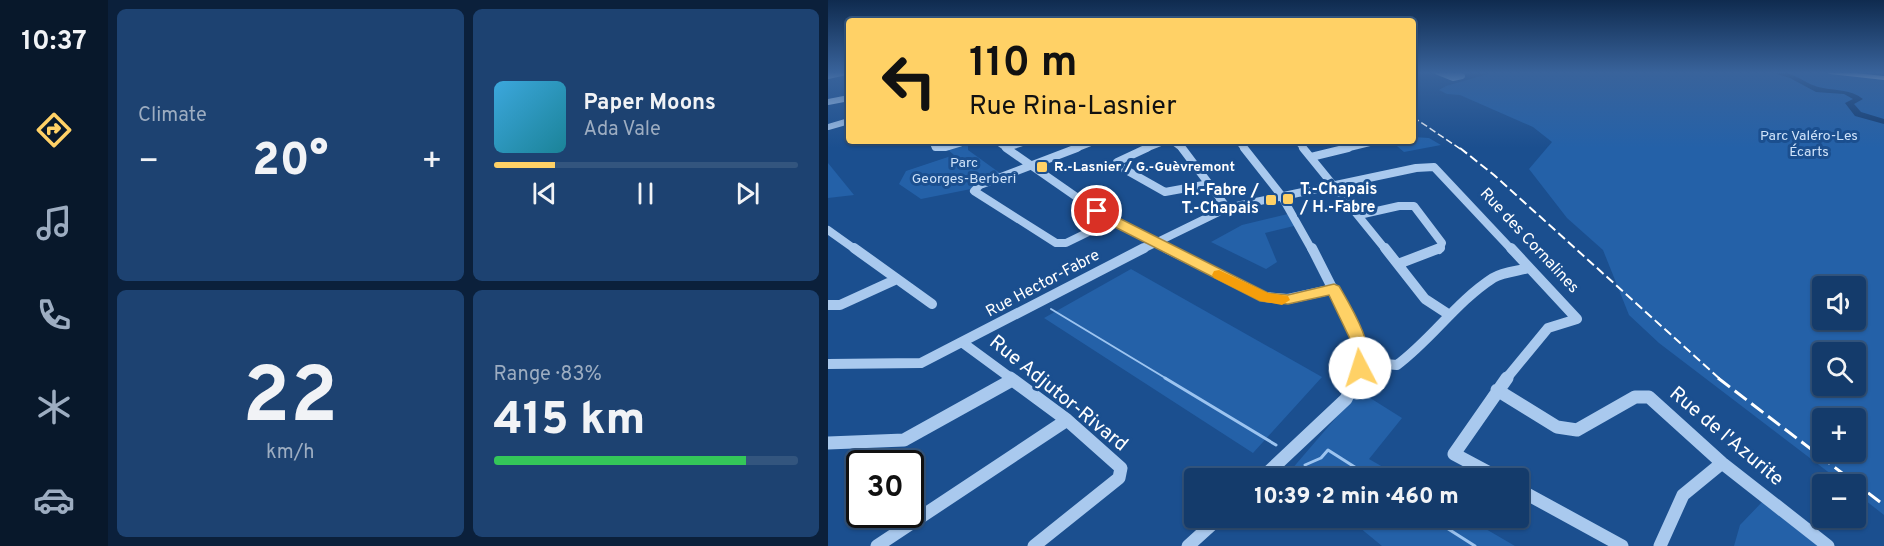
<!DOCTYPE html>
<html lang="en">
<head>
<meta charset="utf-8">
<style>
  body { margin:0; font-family:Overpass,sans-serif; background:#1d4271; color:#f1f3f6; height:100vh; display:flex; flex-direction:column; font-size:22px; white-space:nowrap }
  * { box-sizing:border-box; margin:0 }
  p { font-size:20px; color:#9dadc1 }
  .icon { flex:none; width:33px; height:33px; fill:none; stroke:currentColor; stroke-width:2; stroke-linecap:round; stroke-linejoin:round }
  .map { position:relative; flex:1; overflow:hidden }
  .drawer { display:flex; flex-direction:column; gap:9px; padding:9px; background:#0b203b; width:720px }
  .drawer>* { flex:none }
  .hud { position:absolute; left:18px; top:18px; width:570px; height:126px; border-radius:6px; box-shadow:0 2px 4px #0004,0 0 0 2px #33557e; background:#ffd166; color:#111; overflow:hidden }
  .tools { position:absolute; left:984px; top:276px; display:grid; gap:12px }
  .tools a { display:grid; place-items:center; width:54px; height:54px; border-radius:6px; background:#143b6b; box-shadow:0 2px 4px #0004,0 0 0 2px #33557e; font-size:30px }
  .speed { position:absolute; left:18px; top:450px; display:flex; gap:12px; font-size:30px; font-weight:700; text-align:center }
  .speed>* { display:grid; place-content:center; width:78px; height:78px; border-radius:50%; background:#143b6b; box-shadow:0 2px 4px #0004,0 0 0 2px #33557e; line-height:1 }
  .speed .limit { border:3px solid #111; border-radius:9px; background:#fff; color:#111 }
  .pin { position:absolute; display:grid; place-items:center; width:51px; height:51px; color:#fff; margin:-26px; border:3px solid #fff; border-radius:50%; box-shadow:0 2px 6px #0007 }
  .me { position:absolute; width:66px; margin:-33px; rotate:355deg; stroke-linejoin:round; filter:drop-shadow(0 0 4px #0008) }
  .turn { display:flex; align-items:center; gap:21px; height:126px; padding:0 24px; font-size:27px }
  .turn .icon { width:78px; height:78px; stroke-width:2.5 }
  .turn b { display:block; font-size:42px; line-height:51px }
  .big { font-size:45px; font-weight:800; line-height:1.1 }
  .drawer .widget { flex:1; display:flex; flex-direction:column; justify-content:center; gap:9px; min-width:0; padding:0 21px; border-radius:9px; background:#1d4271 }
  .drawer .dial { align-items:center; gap:0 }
  .dial b { font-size:78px; line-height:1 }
  .song { display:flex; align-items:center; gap:18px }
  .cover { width:72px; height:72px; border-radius:9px; background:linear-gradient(135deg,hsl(200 70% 55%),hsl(190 70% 35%)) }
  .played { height:6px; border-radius:3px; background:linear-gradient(90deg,#ffd166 20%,#33557e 20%) }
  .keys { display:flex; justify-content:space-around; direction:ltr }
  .heat { display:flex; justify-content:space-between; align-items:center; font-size:33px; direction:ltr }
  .charge { height:9px; border-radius:4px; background:linear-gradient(90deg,#34c759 83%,#33557e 0) }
  .drawer .tiles { flex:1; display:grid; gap:9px; grid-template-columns:repeat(2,1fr) }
  .trip { position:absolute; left:356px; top:468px; width:345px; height:60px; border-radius:6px; background:#143b6b; box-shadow:0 2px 4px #0004,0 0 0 2px #33557e; font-weight:800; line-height:60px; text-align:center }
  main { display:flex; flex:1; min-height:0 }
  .dock { display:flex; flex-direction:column; width:108px; justify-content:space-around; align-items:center; background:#08182b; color:#9dadc1 }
  .dock .icon { width:42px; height:42px }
  .dock .selected { color:#ffd166 }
  .dock b { font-size:27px; color:#f1f3f6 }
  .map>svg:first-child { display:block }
</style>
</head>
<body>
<main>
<nav class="dock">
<b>10:37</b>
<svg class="icon selected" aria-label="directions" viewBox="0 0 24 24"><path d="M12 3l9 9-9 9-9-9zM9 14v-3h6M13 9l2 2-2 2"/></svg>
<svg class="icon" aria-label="music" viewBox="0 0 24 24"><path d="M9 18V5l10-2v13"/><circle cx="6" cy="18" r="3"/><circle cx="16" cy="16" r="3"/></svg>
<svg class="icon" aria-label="phone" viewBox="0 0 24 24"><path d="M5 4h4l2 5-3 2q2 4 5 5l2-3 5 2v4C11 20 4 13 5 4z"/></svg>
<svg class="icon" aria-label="climate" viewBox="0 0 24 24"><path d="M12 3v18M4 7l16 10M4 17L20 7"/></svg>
<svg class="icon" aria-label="car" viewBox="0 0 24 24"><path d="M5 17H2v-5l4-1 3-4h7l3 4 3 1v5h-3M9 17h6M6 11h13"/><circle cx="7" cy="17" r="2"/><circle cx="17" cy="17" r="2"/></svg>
</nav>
<section class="drawer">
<div class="tiles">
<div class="widget"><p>Climate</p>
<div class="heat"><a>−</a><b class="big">20°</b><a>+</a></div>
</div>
<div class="widget">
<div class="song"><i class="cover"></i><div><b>Paper Moons</b><p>Ada Vale</p></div></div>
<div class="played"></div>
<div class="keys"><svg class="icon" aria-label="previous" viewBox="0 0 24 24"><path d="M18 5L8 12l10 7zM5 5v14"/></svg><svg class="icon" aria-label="pause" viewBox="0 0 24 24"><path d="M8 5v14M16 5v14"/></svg><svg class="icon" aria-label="next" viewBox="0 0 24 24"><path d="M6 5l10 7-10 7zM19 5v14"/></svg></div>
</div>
<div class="widget dial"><b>22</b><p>km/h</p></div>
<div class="widget"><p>Range · 83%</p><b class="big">415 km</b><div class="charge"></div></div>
</div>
</section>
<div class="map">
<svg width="1056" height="546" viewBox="0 0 1056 546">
  <rect width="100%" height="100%" fill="#1b4f8f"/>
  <path fill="#2461a8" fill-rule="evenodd" d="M667,72H1002L1056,78V515L1028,493V484H1016L831,343L801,315L775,250L739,218L701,169L724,142L705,127L632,95L619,94L611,90L618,86ZM994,286H1028V320H994ZM994,352H1028V386H994ZM994,418H1028V452H994Z
    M585,137L601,138L613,145L576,152L563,141H585Z
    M140,141V150L176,176L148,188L93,199L71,184L78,171L126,155L118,148Z
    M0,163L26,195L0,198Z
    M464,213L470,225L437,233L449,262L438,269L383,242L414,225Z
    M303,269L494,377L425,453L216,318Z
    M531,391L574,418L541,459L574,478H473L463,470Z
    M937,499L996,546H906L912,525Z
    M520,518H639L687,546H554Z"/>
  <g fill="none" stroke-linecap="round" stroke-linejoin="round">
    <path stroke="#9cc4f0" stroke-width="2" d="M223,309L339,379"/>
    <path stroke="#9cc4f0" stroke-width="3" d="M337,378L448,445
      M477,465L493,458L500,450L544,478
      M603,518L647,546"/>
    <path fill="#123a6d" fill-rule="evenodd" d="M942,72C967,69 974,84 995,88C1010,91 1022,89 1035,99L1026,104L1033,112L1056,119V124L1027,116L1017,103L1025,99L1016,94L988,92L962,78Z"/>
    <path stroke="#a9c9ee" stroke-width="6" d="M610,72L625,78L634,76L620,72
      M0,76L18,72
      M0,102L21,98
      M0,127L21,121
      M104,141L107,148H118L141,141
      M168,141L181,150
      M344,141L356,150
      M410,141L417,150
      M469,141L477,150
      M179,148L201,141
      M245,150L268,141
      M315,150L338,141
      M513,150L550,141"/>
    <path stroke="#a9c9ee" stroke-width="8" d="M178,148L283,221L341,250
      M249,148L152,185L146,191L228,243H238L283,221
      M319,148L289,162L291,166L337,192L381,184
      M354,148L399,208
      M416,148L453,195L484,250
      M475,148L558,250
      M483,157L520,148
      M531,215L571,206H586L614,243L611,250
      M0,230L28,250
      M313,250L399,208L588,168L606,167L684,250"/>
    <path stroke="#a9c9ee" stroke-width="10" d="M26,248L104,304
      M338,248L437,297L460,299L506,289
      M484,248L532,343V368L527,379
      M557,248L597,299L620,314
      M570,264L612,248
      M0,305H12L69,279
      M135,343L184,379
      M532,362L569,365C604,339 628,302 665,278C675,272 690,271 701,268
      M0,364L93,363L316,248
      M678,379L720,328L749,319L683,248"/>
    <path stroke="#a9c9ee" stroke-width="13" d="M182,378L239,420L293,468L291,478L206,546
      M669,390L729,427L749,430L807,397H821L894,463L1000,546
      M0,443L76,440L184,380
      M434,478L518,399L528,378
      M671,478L626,454L679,378
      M690,489L794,546
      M49,546L239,420
      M360,546L391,518
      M832,546L855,495L894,463"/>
    <path fill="#fff" fill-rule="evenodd" d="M998,72H1019L1056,76V80L1002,74Z"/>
    <path stroke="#fff" stroke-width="1.5" stroke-dasharray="7 3" stroke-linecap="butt" d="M585,117L634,150"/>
    <path stroke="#fff" stroke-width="2" stroke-dasharray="9 4" stroke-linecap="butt" d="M632,148L666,175L892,379"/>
    <path stroke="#fff" stroke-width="3" stroke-dasharray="15 6" stroke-linecap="butt" d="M890,378L1056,505"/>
  </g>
  <linearGradient id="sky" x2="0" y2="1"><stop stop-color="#0f2b4f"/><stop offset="0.49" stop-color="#39639b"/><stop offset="1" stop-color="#39639b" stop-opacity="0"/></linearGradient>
  <rect width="1056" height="148" fill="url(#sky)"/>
  <path fill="#ffd166" stroke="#a68842" stroke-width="1.5" d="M269,207L440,293L460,295L506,284L511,286C522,305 550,350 538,372L532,374L526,372L524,368V343L501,295L460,304L432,301L279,223L263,211Z"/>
  <path fill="#f59e0b" d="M391,270L440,293L460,296L462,300L454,305L432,301L386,278L384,275L386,271Z"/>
  <g fill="#ffd166" stroke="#1b4f8f" stroke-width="2">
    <rect x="208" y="161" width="12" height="12" rx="3"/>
    <rect x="454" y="193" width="12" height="12" rx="3"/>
    <rect x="437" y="194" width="12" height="12" rx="3"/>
  </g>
  <g text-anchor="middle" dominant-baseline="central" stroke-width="6" stroke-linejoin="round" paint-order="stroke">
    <g font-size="14" fill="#cfe3fa" stroke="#1b4f8f">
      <text x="981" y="136">Parc Valéro-Les<tspan x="981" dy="16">Écarts</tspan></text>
      <text x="136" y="163">Parc<tspan x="136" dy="16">Georges-Berberi</tspan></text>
    </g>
    <g font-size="14" font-weight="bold" fill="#fff" stroke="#1b4f8f" text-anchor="start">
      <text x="226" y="167">R.-Lasnier / G.-Guèvremont</text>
    </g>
    <g font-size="16" font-weight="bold" fill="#fff" stroke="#1b4f8f" text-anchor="start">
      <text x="472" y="190">T.-Chapais<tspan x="472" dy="18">/ H.-Fabre</tspan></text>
      <text x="431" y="191" text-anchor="end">H.-Fabre /<tspan x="431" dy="18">T.-Chapais</tspan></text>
    </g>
    <g font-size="16" fill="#fff" stroke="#1b4f8f">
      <text transform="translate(701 241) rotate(47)">Rue des Cornalines</text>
      <text transform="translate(215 284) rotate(-28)">Rue Hector-Fabre</text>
    </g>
    <g font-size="20" fill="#fff" stroke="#1b4f8f">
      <text transform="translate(230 394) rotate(39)">Rue Adjutor-Rivard</text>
      <text transform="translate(898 437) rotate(40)">Rue de l'Azurite</text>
    </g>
  </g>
</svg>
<div class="tools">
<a><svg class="icon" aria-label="sound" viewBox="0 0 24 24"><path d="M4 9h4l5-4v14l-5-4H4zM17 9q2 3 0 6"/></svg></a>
<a><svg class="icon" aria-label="search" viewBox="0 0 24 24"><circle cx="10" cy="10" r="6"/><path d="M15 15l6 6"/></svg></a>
<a>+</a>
<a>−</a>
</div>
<div class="speed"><div class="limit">30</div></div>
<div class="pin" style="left:269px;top:211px;background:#d93025"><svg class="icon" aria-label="arrive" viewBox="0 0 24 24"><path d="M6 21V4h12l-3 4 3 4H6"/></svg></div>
<svg class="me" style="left:532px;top:368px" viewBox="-20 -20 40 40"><circle r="19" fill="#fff"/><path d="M0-13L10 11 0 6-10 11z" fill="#ffd166"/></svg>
<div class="trip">10:39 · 2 min · 460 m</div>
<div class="hud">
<div class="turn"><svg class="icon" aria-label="left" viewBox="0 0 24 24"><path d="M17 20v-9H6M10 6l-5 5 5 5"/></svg><div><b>110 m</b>Rue Rina-Lasnier</div></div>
</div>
</div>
</main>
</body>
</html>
